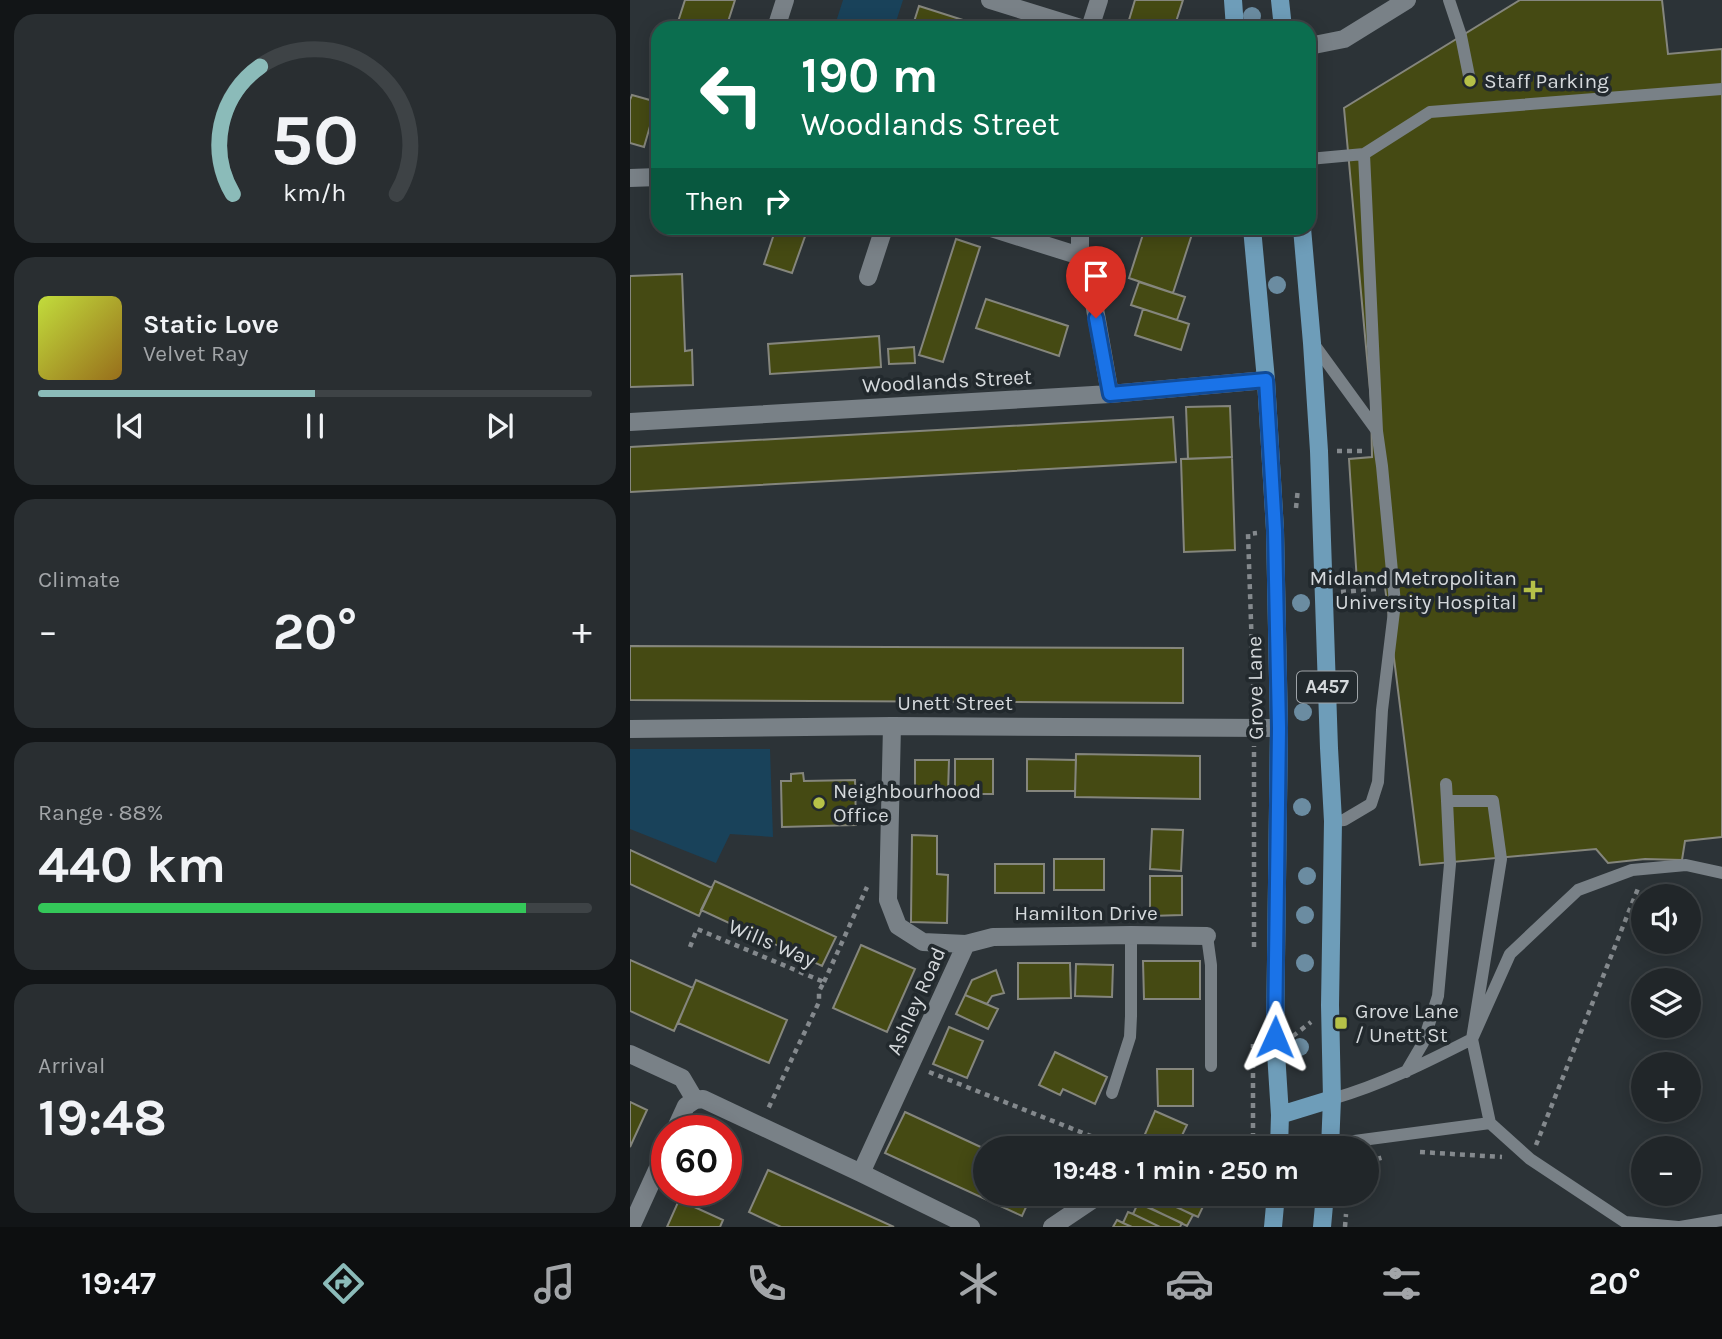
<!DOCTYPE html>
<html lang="en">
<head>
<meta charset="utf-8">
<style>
  body { margin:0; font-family:Karla,sans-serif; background:#292e31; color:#f1f3f6; height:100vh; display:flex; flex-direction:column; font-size:26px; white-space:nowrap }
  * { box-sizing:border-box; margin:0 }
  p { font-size:23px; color:#a2a5a8 }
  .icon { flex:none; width:38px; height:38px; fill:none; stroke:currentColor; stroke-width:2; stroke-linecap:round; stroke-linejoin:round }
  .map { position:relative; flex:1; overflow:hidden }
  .details { display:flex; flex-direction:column; gap:14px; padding:14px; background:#121517; width:630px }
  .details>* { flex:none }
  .hud { position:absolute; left:21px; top:21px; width:665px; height:214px; border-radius:21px; box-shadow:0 4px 18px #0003,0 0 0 2px #3e4346; background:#0b6e4f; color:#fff; overflow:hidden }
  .controls { position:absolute; left:1001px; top:884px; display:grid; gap:14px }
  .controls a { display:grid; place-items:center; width:70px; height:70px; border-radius:50%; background:#212629; box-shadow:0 4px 18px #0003,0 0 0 2px #3e4346; font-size:35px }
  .speed { position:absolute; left:21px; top:1115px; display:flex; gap:14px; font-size:35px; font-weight:700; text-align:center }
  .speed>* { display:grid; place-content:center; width:91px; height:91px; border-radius:50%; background:#212629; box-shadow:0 4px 18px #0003,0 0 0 2px #3e4346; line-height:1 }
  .speed .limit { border:10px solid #d22; background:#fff; color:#111 }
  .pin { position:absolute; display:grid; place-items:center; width:60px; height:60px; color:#fff; margin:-72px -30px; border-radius:50% 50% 50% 0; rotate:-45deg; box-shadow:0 0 7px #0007 }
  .pin .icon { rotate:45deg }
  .me { position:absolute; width:77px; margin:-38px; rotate:1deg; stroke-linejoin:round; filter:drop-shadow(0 0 5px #0008) }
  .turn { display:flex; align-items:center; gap:24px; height:147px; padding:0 35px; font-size:32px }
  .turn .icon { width:91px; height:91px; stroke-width:2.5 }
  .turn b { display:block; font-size:49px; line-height:60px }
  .then { display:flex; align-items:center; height:66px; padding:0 35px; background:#0003; gap:14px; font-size:26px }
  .big { font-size:52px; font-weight:700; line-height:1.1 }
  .details .card { flex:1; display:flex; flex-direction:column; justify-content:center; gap:10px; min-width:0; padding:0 24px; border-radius:21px; background:#292e31 }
  .details .dial { align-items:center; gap:0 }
  .dial svg { height:182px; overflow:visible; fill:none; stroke:#3e4346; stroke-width:7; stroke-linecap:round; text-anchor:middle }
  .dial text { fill:#f1f3f6; stroke:none }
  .song { display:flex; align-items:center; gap:21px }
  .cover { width:84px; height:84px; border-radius:10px; background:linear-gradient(135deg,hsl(70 70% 55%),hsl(40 70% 35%)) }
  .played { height:7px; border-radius:4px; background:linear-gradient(90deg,#8bbbb9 50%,#3e4346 50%) }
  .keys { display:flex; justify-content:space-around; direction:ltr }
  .heat { display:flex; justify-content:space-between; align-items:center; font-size:38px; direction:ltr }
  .charge { height:10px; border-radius:5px; background:linear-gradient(90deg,#34c759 88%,#3e4346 0) }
  .trip { position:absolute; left:343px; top:1136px; width:406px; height:70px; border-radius:35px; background:#212629; box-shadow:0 4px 18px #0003,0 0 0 2px #3e4346; font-weight:700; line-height:70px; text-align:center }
  .tab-bar { display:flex; height:112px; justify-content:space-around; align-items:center; background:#0d0f10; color:#a2a5a8 }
  .tab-bar .icon { width:49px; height:49px }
  .tab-bar .current { color:#8bbbb9 }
  .tab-bar b { font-size:32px; color:#f1f3f6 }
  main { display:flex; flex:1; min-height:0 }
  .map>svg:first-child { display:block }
</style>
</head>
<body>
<main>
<section class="details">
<div class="card dial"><svg viewBox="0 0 100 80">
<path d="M14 69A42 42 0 1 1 86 69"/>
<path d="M14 69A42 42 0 0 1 26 13" stroke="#8bbbb9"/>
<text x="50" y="56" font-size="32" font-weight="700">50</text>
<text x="50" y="72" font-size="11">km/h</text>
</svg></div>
<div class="card">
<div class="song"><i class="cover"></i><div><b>Static Love</b><p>Velvet Ray</p></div></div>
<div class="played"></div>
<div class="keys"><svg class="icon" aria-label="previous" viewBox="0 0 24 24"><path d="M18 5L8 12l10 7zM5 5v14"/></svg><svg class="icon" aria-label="pause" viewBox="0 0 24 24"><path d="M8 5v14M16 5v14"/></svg><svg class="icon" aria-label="next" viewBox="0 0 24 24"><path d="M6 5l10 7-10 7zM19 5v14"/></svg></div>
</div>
<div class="card"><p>Climate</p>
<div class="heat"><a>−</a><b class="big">20°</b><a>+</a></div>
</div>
<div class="card"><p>Range · 88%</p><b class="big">440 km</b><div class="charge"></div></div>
<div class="card"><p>Arrival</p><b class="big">19:48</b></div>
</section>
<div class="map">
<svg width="1092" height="1227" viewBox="0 0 1092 1227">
  <rect width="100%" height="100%" fill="#2c3337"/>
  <path fill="#19425a" d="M213,0H273L264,28H204Z
    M0,749H140L143,837L100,834L86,863L0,829Z"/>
  <path fill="#454a13" stroke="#85867d" stroke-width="2" d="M55,0H105L96,28H46Z
    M505,0H553L544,28H528L499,20Z
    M890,0H1032L1038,54L1092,49V837L1055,841L1052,860L1015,859L978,863L966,849L790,865L754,579L727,582L719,459L742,457L741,401L714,108Z
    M289,6L358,28H282Z
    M2,95L27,102L14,147L0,143V100Z
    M146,228H178L162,273L134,264Z
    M515,228H564L543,293L499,278Z
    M326,239L350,247L313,362L289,355Z
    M52,274L55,351L62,350L63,385L0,387V276Z
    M509,282L555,297L547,320L501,305Z
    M356,299L438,326L429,356L346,328Z
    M513,309L559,324L551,350L505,335Z
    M249,336L251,367L140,374L138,344Z
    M284,347L285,363L259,364L258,349Z
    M600,406L602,457L558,459L556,407Z
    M543,417L546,462L0,492V447Z
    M602,457L605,550L554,552L551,459Z
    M0,646L553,648V703L0,700Z
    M446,754L570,756V799L445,797Z
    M325,759H363V794H325Z
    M397,759L446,760L445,791H397Z
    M285,760H319L318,793L285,792Z
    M173,773L174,781L225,780L226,825L152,827L151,781H161V774Z
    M522,829L553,830L551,871L520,869Z
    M282,835L307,836V874L318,875L317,923L281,922Z
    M0,850L82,888L69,916L0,884Z
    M424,859H474V890H424Z
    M365,864H414V893H365Z
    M520,876H552V915L520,916Z
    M85,881L206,937L192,966L71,910Z
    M231,945L285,969L257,1032L203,1008Z
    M0,960L63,988L44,1031L0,1011Z
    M513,961H570V999H514Z
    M388,963H440L441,998L388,999Z
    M446,964L483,965L482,997L445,996Z
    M366,970L374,993L362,996L357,1004L335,995L342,980Z
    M66,980L157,1020L139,1063L48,1023Z
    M335,995L368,1009L358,1029L326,1014Z
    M319,1027L353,1041L337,1078L303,1064Z
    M425,1052L477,1077L465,1104L433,1089L430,1095L409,1085Z
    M527,1069H563V1106H528Z
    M0,1102L17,1110L0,1147Z
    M525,1111L557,1125L546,1148H509Z
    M275,1112L355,1149V1194H402L392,1216L255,1153Z
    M437,1141L454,1148H434Z
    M96,1149L102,1152L96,1166Z
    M138,1170L264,1227H151L119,1212Z
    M59,1190H85L79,1205L57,1195Z
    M520,1194L563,1215L557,1226L514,1205Z
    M526,1194H579L568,1217L524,1197Z
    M49,1200L93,1220L90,1227H37Z
    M508,1203L552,1223L550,1227H530L503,1214Z
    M498,1212L503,1214L530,1227H502L493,1223Z
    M487,1220L493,1223L502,1227H483Z"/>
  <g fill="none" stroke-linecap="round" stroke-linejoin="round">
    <path stroke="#84898d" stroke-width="4.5" stroke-dasharray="5 5" stroke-linecap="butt" d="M707,451H733
      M666,508L668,488
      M711,592L747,589
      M624,709L618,534L627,533
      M60,947L67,929L194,982L189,991V1002L138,1109
      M624,947V746
      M194,982L237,887
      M663,1036L681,1022
      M299,1072L491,1148
      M906,1145L1009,886
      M623,1148V1044
      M790,1152L872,1157
      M737,1162L754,1157
      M594,1194L623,1205
      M715,1227L716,1214"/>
    <path stroke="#798187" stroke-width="12" d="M819,0L831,36L840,81
      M734,154L800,112L1092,89
      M679,159L734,154L747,431
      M683,343L747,431L752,466L765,603L752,710L748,782L741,804L714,820L703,821
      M816,784L817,801
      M577,936L581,965V1066
      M776,1072L793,1043L808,996L820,864L817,801H863L871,859L842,1039L860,1123L900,1159L995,1222L1048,1227
      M482,1093L500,1037L501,1016V935
      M702,1099C751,1085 797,1062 842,1039L880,954L948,890L1002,870L1056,865L1092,873
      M707,1148L717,1142L860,1123
      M1050,1227L1092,1220"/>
    <path stroke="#798187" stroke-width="18" d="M360,0L451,28
      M146,28L155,0
      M460,28L469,0
      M679,46L714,39L777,0
      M0,178L28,177
      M361,228L450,256
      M450,228V256L458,269L480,394
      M238,277L254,228
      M0,422L480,394L636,380
      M0,729L262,726L649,728
      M336,944L363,937L501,935L577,936
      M0,1054L52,1078L65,1100
      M65,1100L73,1099L231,1173L341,1227
      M45,1130L56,1106L65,1100
      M231,1173L336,944L293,942L268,926L258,900L262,726
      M1,1227L37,1148
      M422,1227L471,1194"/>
    <path stroke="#6e9db9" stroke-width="18" d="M603,0L605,28
      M650,0L653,28
      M622,228L636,380L645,530L649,728L645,1037L650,1115L649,1148
      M672,228L682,343L689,451L699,748L703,821L700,1005L702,1099L700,1148
      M650,1115L702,1099
      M643,1227L646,1194
      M692,1227L695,1194"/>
  </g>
  <g fill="#6b8ca1">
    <circle cx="622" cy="16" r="9"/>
    <circle cx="647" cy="285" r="9"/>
    <circle cx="671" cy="603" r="9"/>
    <circle cx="673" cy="712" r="9"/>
    <circle cx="672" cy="807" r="9"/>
    <circle cx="677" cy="876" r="9"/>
    <circle cx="675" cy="915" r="9"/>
    <circle cx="675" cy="963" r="9"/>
    <circle cx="670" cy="1047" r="9"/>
  </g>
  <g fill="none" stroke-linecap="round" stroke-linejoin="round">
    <defs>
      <path id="route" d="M466,318L480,394L636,380L645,530L649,728L645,1037"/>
    </defs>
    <use href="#route" stroke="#114b97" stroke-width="18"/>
    <use href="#route" stroke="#1a73e8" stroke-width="12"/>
  </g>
  <g fill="#b6c148" stroke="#22292d" stroke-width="2.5">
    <circle cx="840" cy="81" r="7"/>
    <path d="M899.5 579.5h7v7h7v7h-7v7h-7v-7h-7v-7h7z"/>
    <circle cx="189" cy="803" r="7"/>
    <rect x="704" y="1016" width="14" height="14" rx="3.5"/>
  </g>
  <g text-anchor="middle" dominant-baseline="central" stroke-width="7" stroke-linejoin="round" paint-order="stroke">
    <rect fill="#22292d" stroke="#9fa4a8" stroke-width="2" x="667" y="671.5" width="60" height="31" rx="5"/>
    <g font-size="19" font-weight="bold" fill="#d5d9dc">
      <text x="697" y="687">A457</text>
    </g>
    <g font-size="21" fill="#d5d9dc" stroke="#22292d" text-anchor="start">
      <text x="854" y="81">Staff Parking</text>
      <text x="887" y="578" text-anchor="end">Midland Metropolitan<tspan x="887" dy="24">University Hospital</tspan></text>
      <text x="203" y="791">Neighbourhood<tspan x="203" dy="24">Office</tspan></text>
      <text x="725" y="1011">Grove Lane<tspan x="725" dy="24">/ Unett St</tspan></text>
    </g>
    <g font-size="21" fill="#d5d9dc" stroke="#22292d">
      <text transform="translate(317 381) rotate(-3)">Woodlands Street</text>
      <text transform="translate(625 688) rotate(-91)">Grove Lane</text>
      <text x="325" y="703">Unett Street</text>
      <text x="456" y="913">Hamilton Drive</text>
      <text transform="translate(142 943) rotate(23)">Wills Way</text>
      <text transform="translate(286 1001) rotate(-66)">Ashley Road</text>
    </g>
  </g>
</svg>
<div class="controls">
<a><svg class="icon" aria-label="sound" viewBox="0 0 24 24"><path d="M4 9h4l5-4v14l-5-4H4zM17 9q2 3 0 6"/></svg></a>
<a><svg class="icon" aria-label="layers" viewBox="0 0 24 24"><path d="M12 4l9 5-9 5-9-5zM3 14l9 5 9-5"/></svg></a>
<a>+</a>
<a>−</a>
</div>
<div class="speed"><div class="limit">60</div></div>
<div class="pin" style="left:466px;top:318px;background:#d93025"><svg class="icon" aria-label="arrive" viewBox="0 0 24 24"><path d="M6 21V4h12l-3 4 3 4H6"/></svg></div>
<svg class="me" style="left:645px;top:1037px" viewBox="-20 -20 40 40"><path d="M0-17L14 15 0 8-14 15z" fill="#1a73e8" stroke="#fff" stroke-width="4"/></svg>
<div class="trip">19:48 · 1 min · 250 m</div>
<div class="hud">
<div class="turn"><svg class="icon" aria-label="left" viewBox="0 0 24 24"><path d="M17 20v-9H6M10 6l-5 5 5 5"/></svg><div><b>190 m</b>Woodlands Street</div></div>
<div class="then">Then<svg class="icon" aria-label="right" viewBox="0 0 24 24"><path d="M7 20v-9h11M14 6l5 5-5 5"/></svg></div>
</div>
</div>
</main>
<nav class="tab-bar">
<b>19:47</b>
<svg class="icon current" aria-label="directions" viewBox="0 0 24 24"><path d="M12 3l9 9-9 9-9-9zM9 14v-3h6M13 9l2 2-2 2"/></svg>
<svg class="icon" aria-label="music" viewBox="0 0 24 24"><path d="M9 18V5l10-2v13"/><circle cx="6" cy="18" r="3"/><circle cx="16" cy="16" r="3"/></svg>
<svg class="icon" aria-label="phone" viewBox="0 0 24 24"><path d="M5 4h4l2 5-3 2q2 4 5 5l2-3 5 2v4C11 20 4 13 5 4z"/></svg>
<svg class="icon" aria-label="climate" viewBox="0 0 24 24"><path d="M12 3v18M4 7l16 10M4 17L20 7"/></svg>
<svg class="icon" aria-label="car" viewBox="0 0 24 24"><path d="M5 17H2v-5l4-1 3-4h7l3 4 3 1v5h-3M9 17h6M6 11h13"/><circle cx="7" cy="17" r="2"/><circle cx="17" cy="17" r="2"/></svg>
<svg class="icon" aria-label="filters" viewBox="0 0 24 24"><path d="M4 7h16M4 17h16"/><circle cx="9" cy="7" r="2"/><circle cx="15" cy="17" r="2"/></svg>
<b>20°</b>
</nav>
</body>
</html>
